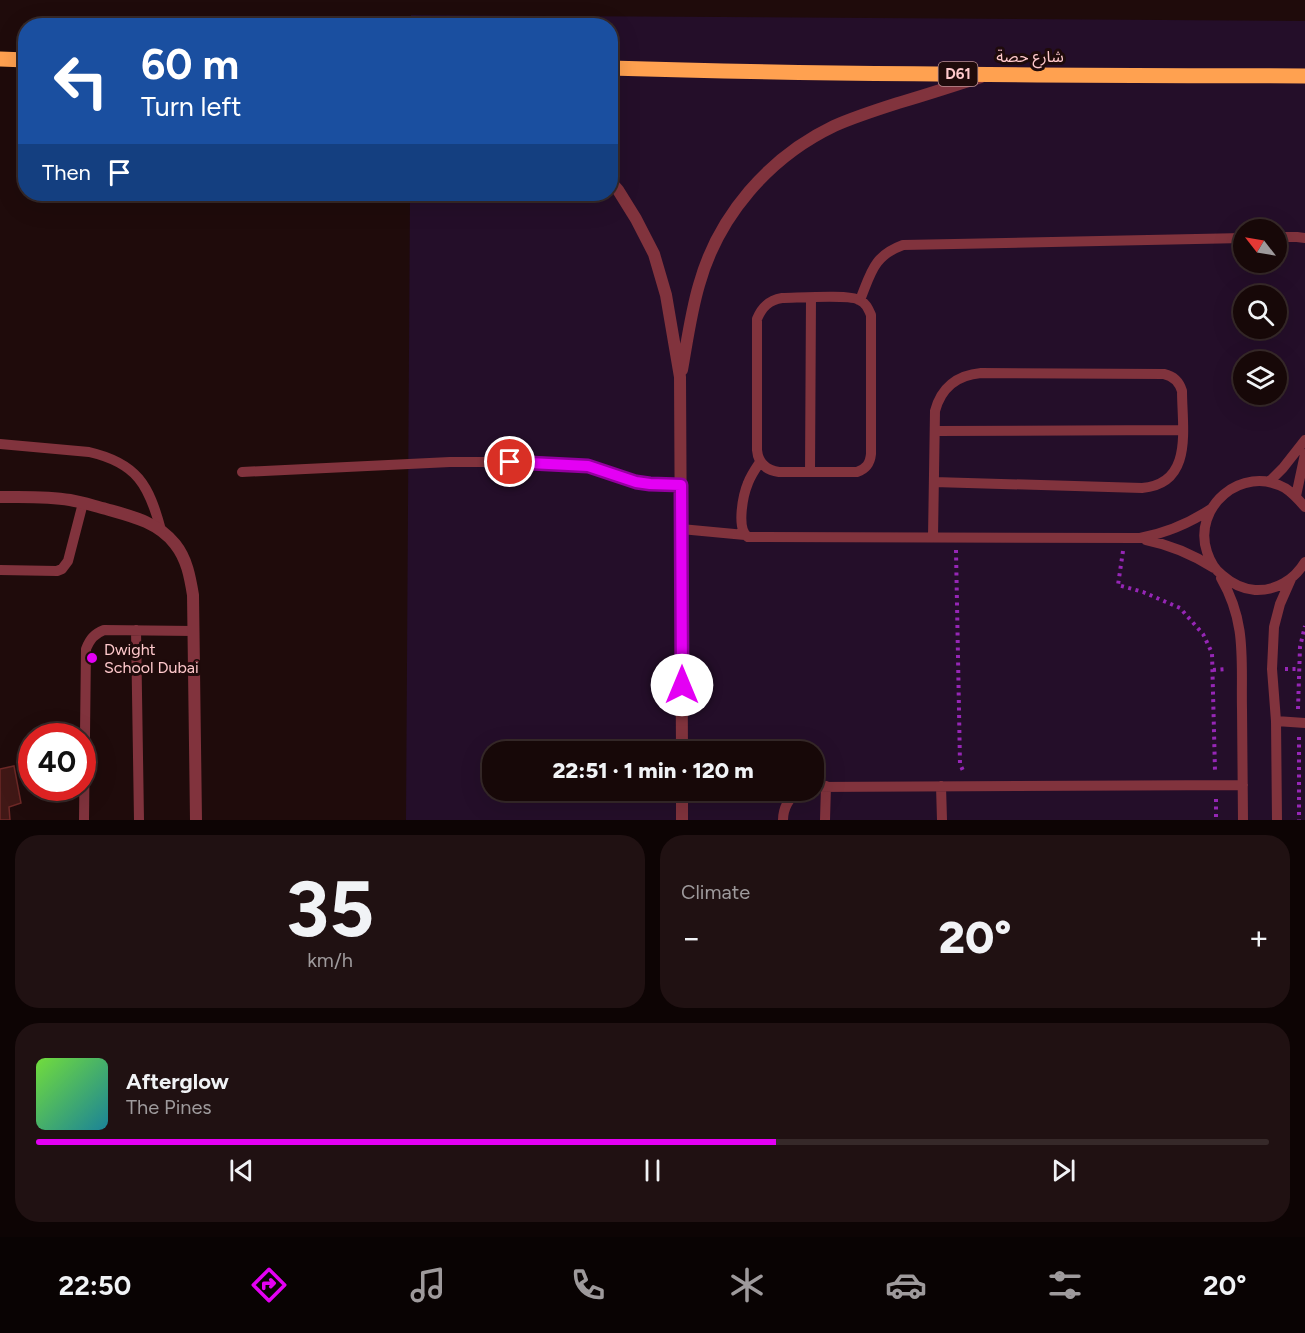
<!DOCTYPE html>
<html lang="en">
<head>
<meta charset="utf-8">
<style>
  body { margin:0; font-family:Figtree,"Noto Sans Arabic",sans-serif; background:#201112; color:#f1f3f6; height:100vh; display:flex; flex-direction:column; font-size:22px; white-space:nowrap }
  * { box-sizing:border-box; margin:0 }
  p { font-size:20px; color:#9e9a9c }
  .icon { flex:none; width:33px; height:33px; fill:none; stroke:currentColor; stroke-width:2; stroke-linecap:round; stroke-linejoin:round }
  .map { position:relative; height:820px; overflow:hidden }
  .panel { display:flex; flex-direction:column; gap:15px; padding:15px; background:#0d0404; flex:1 }
  .panel>* { flex:none }
  .banner { position:absolute; left:18px; top:18px; width:600px; height:183px; border-radius:24px; box-shadow:0 6px 24px #0002,0 0 0 2px #362929; background:#1a4fa0; color:#fff; overflow:hidden }
  .needle { width:39px; rotate:301deg }
  .buttons { position:absolute; left:1233px; top:219px; display:grid; gap:12px }
  .buttons a { display:grid; place-items:center; width:54px; height:54px; border-radius:50%; background:#170808; box-shadow:0 6px 24px #0002,0 0 0 2px #362929; font-size:30px }
  .speed { position:absolute; left:18px; top:723px; display:flex; gap:12px; font-size:30px; font-weight:700; text-align:center }
  .speed>* { display:grid; place-content:center; width:78px; height:78px; border-radius:50%; background:#170808; box-shadow:0 6px 24px #0002,0 0 0 2px #362929; line-height:1 }
  .speed .limit { border:9px solid #d22; background:#fff; color:#111 }
  .pin { position:absolute; display:grid; place-items:center; width:51px; height:51px; color:#fff; margin:-26px; border:3px solid #fff; border-radius:50%; box-shadow:0 2px 6px #0007 }
  .me { position:absolute; width:66px; margin:-33px; rotate:0deg; stroke-linejoin:round; filter:drop-shadow(0 0 4px #0008) }
  .turn { display:flex; align-items:center; gap:21px; height:126px; padding:0 24px; font-size:27px }
  .turn .icon { width:78px; height:78px; stroke-width:2.5 }
  .turn b { display:block; font-size:42px; line-height:51px }
  .then { display:flex; align-items:center; height:57px; padding:0 24px; background:#0003; gap:12px; font-size:22px }
  .big { font-size:45px; font-weight:800; line-height:1.1 }
  .panel .card { flex:1; display:flex; flex-direction:column; justify-content:center; gap:9px; min-width:0; padding:0 21px; border-radius:24px; background:#201112 }
  .panel .dial { align-items:center; gap:0 }
  .dial b { font-size:78px; line-height:1 }
  .song { display:flex; align-items:center; gap:18px }
  .cover { width:72px; height:72px; border-radius:9px; background:linear-gradient(135deg,hsl(100 70% 55%),hsl(190 70% 35%)) }
  .played { height:6px; border-radius:3px; background:linear-gradient(90deg,#e400f4 60%,#362929 60%) }
  .keys { display:flex; justify-content:space-around; direction:ltr }
  .heat { display:flex; justify-content:space-between; align-items:center; font-size:33px; direction:ltr }
  .panel .tiles { flex:1; display:grid; gap:15px; grid-template-columns:1fr 1fr }
  .card:last-child { grid-column:span 2 }
  .trip { position:absolute; left:482px; top:741px; width:342px; height:60px; border-radius:24px; background:#170808; box-shadow:0 6px 24px #0002,0 0 0 2px #362929; font-weight:800; line-height:60px; text-align:center }
  .tab-bar { display:flex; height:96px; justify-content:space-around; align-items:center; background:#090303; color:#9e9a9c }
  .tab-bar .icon { width:42px; height:42px }
  .tab-bar .current { color:#e400f4 }
  .tab-bar b { font-size:27px; color:#f1f3f6 }
  .map>svg:first-child { display:block }
</style>
</head>
<body>
<div class="map">
<svg width="1305" height="820" viewBox="0 0 1305 820">
  <rect width="100%" height="100%" fill="#1f0b0b"/>
  <path fill="#240e29" fill-rule="evenodd" d="M411,15L1305,21V820H406L410,194H610V26L411,25ZM1244,230H1276V262H1244ZM1244,296H1276V328H1244ZM1244,362H1276V394H1244ZM492,752H813V790H492Z"/>
  <path fill="#411816" stroke="#6e2927" stroke-width="1.5" d="M14,766L21,803L9,807L10,820H0V769Z"/>
  <g fill="none" stroke-linecap="round" stroke-linejoin="round">
    <path stroke="#9626b6" stroke-width="4" stroke-dasharray="3 4.5" stroke-linecap="butt" d="M956,550L960,764L964,773
      M1123,551L1118,585L1143,592L1180,608L1203,634L1212,653L1215,771
      M1285,669H1299
      M1213,670L1228,669
      M1298,709L1300,647L1305,626
      M1299,737V820
      M1216,799V820"/>
    <path stroke="#81333d" stroke-width="10" d="M1276,237H1297L1305,238
      M782,298C796,298 850,294 859,300C866,303 868,308 871,315V454C870,464 866,469 857,472H779C766,470 758,463 757,450V319C762,307 769,300 782,298Z
      M860,300C871,273 873,256 903,245L1244,238
      M935,431L1182,430
      M0,444L89,452C137,463 149,485 161,530
      M760,462C756,468 751,475 748,483C743,495 736,529 748,537L1140,538C1166,533 1188,524 1211,509
      M242,472L450,462H510L588,466L636,482L650,484L681,485
      M810,472L811,298
      M1269,482L1283,468L1305,440
      M1296,496L1305,454
      M1305,507C1299,500 1293,493 1285,488C1242,464 1192,507 1207,552C1210,561 1214,569 1222,575C1231,583 1242,589 1255,590C1276,591 1294,580 1305,562
      M681,529L745,535
      M933,537L935,411C941,388 957,375 981,373L1164,374C1173,376 1179,381 1182,391C1182,428 1194,484 1142,488L934,482
      M1146,540C1171,545 1192,554 1214,568
      M0,570L57,571L62,569L68,561L83,503
      M1221,578C1247,623 1241,660 1242,709C1242,746 1243,783 1243,820
      M136,630L139,820
      M1276,721L1305,723
      M941,786L942,820
      M813,787L1243,785
      M84,820L86,649C90,639 94,634 104,630L194,631
      M783,820C783,807 789,798 799,790
      M825,820L826,786
      M1277,820L1276,721L1272,669L1274,627L1280,604L1291,579"/>
    <path stroke="#81333d" stroke-width="12" d="M0,497C23,497 47,496 70,500C82,502 94,506 106,509C131,516 158,522 175,544C187,559 190,577 193,595L196,820"/>
    <path stroke="#81333d" stroke-width="12" d="M610,181L618,190L636,219L654,254L666,295L680,377L682,752
      M682,370C687,342 691,312 699,285C718,216 769,157 834,126C854,117 876,110 898,103C926,95 953,86 981,77
      M682,790V820"/>
    <path stroke="#ffa150" stroke-width="15" d="M0,59L26,60
      M610,68C842,75 1074,75 1305,76"/>
  </g>
  <g fill="none" stroke-linecap="round" stroke-linejoin="round">
    <defs>
      <path id="route" d="M510,462L588,466L636,482L650,484L681,485L682,685"/>
    </defs>
    <use href="#route" stroke="#94009f" stroke-width="15"/>
    <use href="#route" stroke="#e400f4" stroke-width="10"/>
  </g>
  <circle fill="#e400f4" stroke="#1f0b0b" stroke-width="2" cx="92" cy="658" r="6"/>
  <g text-anchor="middle" dominant-baseline="central" stroke-width="6" stroke-linejoin="round" paint-order="stroke">
    <rect fill="#1f0b0b" stroke="#bc9092" stroke-width="1.5" x="938.5" y="62" width="39" height="24" rx="4.5"/>
    <g font-size="15" font-weight="bold" fill="#ffc9cc">
      <text x="958" y="74">D61</text>
    </g>
    <g font-size="16" fill="#ffc9cc" stroke="#1f0b0b">
      <text x="1030" y="56">شارع حصة</text>
    </g>
    <g font-size="16" fill="#ffc9cc" stroke="#1f0b0b" text-anchor="start">
      <text x="104" y="649">Dwight<tspan x="104" dy="18">School Dubai</tspan></text>
    </g>
  </g>
</svg>
<div class="buttons">
<a><svg class="needle" viewBox="-14 -14 28 28"><path d="M0-13l5 13h-10z" fill="#e53935"/><path d="M0 13l5-13h-10z" fill="#9e9a9c"/></svg></a>
<a><svg class="icon" aria-label="search" viewBox="0 0 24 24"><circle cx="10" cy="10" r="6"/><path d="M15 15l6 6"/></svg></a>
<a><svg class="icon" aria-label="layers" viewBox="0 0 24 24"><path d="M12 4l9 5-9 5-9-5zM3 14l9 5 9-5"/></svg></a>
</div>
<div class="speed"><div class="limit">40</div></div>
<div class="pin" style="left:510px;top:462px;background:#d93025"><svg class="icon" aria-label="arrive" viewBox="0 0 24 24"><path d="M6 21V4h12l-3 4 3 4H6"/></svg></div>
<svg class="me" style="left:682px;top:685px" viewBox="-20 -20 40 40"><circle r="19" fill="#fff"/><path d="M0-13L10 11 0 6-10 11z" fill="#e400f4"/></svg>
<div class="trip">22:51 · 1 min · 120 m</div>
<div class="banner">
<div class="turn"><svg class="icon" aria-label="left" viewBox="0 0 24 24"><path d="M17 20v-9H6M10 6l-5 5 5 5"/></svg><div><b>60 m</b>Turn left</div></div>
<div class="then">Then<svg class="icon" aria-label="arrive" viewBox="0 0 24 24"><path d="M6 21V4h12l-3 4 3 4H6"/></svg></div>
</div>
</div>
<section class="panel">
<div class="tiles">
<div class="card dial"><b>35</b><p>km/h</p></div>
<div class="card"><p>Climate</p>
<div class="heat"><a>−</a><b class="big">20°</b><a>+</a></div>
</div>
<div class="card">
<div class="song"><i class="cover"></i><div><b>Afterglow</b><p>The Pines</p></div></div>
<div class="played"></div>
<div class="keys"><svg class="icon" aria-label="previous" viewBox="0 0 24 24"><path d="M18 5L8 12l10 7zM5 5v14"/></svg><svg class="icon" aria-label="pause" viewBox="0 0 24 24"><path d="M8 5v14M16 5v14"/></svg><svg class="icon" aria-label="next" viewBox="0 0 24 24"><path d="M6 5l10 7-10 7zM19 5v14"/></svg></div>
</div>
</div>
</section>
<nav class="tab-bar">
<b>22:50</b>
<svg class="icon current" aria-label="directions" viewBox="0 0 24 24"><path d="M12 3l9 9-9 9-9-9zM9 14v-3h6M13 9l2 2-2 2"/></svg>
<svg class="icon" aria-label="music" viewBox="0 0 24 24"><path d="M9 18V5l10-2v13"/><circle cx="6" cy="18" r="3"/><circle cx="16" cy="16" r="3"/></svg>
<svg class="icon" aria-label="phone" viewBox="0 0 24 24"><path d="M5 4h4l2 5-3 2q2 4 5 5l2-3 5 2v4C11 20 4 13 5 4z"/></svg>
<svg class="icon" aria-label="climate" viewBox="0 0 24 24"><path d="M12 3v18M4 7l16 10M4 17L20 7"/></svg>
<svg class="icon" aria-label="car" viewBox="0 0 24 24"><path d="M5 17H2v-5l4-1 3-4h7l3 4 3 1v5h-3M9 17h6M6 11h13"/><circle cx="7" cy="17" r="2"/><circle cx="17" cy="17" r="2"/></svg>
<svg class="icon" aria-label="filters" viewBox="0 0 24 24"><path d="M4 7h16M4 17h16"/><circle cx="9" cy="7" r="2"/><circle cx="15" cy="17" r="2"/></svg>
<b>20°</b>
</nav>
</body>
</html>
